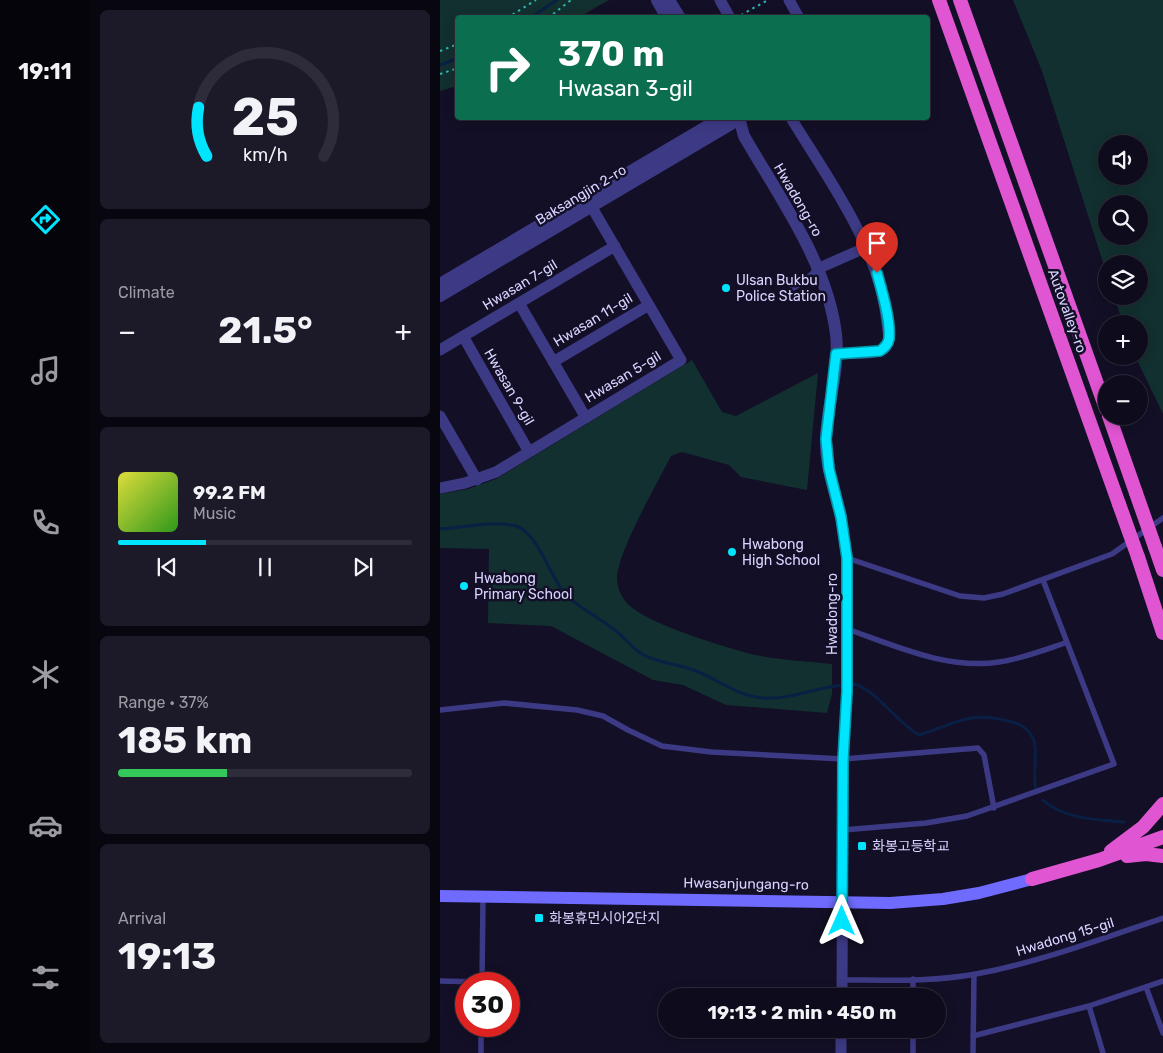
<!DOCTYPE html>
<html lang="en">
<head>
<meta charset="utf-8">
<style>
  body { margin:0; font-family:Rubik,"Noto Sans KR",sans-serif; background:#1c1929; color:#f1f3f6; height:100vh; display:flex; flex-direction:column; font-size:19px; white-space:nowrap }
  * { box-sizing:border-box; margin:0 }
  p { font-size:16px; color:#9b9ba3 }
  .icon { flex:none; width:28px; height:28px; fill:none; stroke:currentColor; stroke-width:2; stroke-linecap:round; stroke-linejoin:round }
  .map { position:relative; flex:1; overflow:hidden }
  .side { display:flex; flex-direction:column; gap:10px; padding:10px; background:#08060f; width:350px }
  .side>* { flex:none }
  .top-card { position:absolute; left:15px; top:15px; width:475px; height:105px; border-radius:5px; box-shadow:0 2px 12px #0003,0 0 0 1px #2e2b3b; background:#0b6e4f; color:#fff; overflow:hidden }
  .controls { position:absolute; left:658px; top:135px; display:grid; gap:10px }
  .controls a { display:grid; place-items:center; width:50px; height:50px; border-radius:50%; background:#0e0b1c; box-shadow:0 2px 12px #0003,0 0 0 1px #2e2b3b; font-size:25px }
  .speed { position:absolute; left:15px; top:972px; display:flex; gap:10px; font-size:25px; font-weight:700; text-align:center }
  .speed>* { display:grid; place-content:center; width:65px; height:65px; border-radius:50%; background:#0e0b1c; box-shadow:0 2px 12px #0003,0 0 0 1px #2e2b3b; line-height:1 }
  .speed .limit { border:8px solid #d22; background:#fff; color:#111 }
  .pin { position:absolute; display:grid; place-items:center; width:42px; height:42px; color:#fff; margin:-51px -21px; border-radius:50% 50% 50% 0; rotate:-45deg; box-shadow:0 0 5px #0007 }
  .pin .icon { rotate:45deg }
  .me { position:absolute; width:55px; margin:-28px; rotate:0deg; stroke-linejoin:round; filter:drop-shadow(0 0 4px #0008) }
  .turn { display:flex; align-items:center; gap:18px; height:105px; padding:0 20px; font-size:22px }
  .turn .icon { width:65px; height:65px; stroke-width:2.5 }
  .turn b { display:block; font-size:35px; line-height:42px }
  .big { font-size:38px; font-weight:700; line-height:1.1 }
  .side .tile { flex:1; display:flex; flex-direction:column; justify-content:center; gap:8px; min-width:0; padding:0 18px; border-radius:8px; background:#1c1929 }
  .side .dial { align-items:center; gap:0 }
  .dial svg { height:130px; overflow:visible; fill:none; stroke:#2e2b3b; stroke-width:7; stroke-linecap:round; text-anchor:middle }
  .dial text { fill:#f1f3f6; stroke:none }
  .song { display:flex; align-items:center; gap:15px }
  .cover { width:60px; height:60px; border-radius:8px; background:linear-gradient(135deg,hsl(60 70% 55%),hsl(110 70% 35%)) }
  .played { height:5px; border-radius:2px; background:linear-gradient(90deg,#00e5ff 30%,#2e2b3b 30%) }
  .keys { display:flex; justify-content:space-around; direction:ltr }
  .heat { display:flex; justify-content:space-between; align-items:center; font-size:28px; direction:ltr }
  .charge { height:8px; border-radius:4px; background:linear-gradient(90deg,#34c759 37%,#2e2b3b 0) }
  .trip { position:absolute; left:218px; top:988px; width:288px; height:50px; border-radius:25px; background:#0e0b1c; box-shadow:0 2px 12px #0003,0 0 0 1px #2e2b3b; font-weight:700; line-height:50px; text-align:center }
  main { display:flex; flex:1; min-height:0 }
  .tab-bar { display:flex; flex-direction:column; width:90px; justify-content:space-around; align-items:center; background:#06040b; color:#9b9ba3 }
  .tab-bar .icon { width:35px; height:35px }
  .tab-bar .current { color:#00e5ff }
  .tab-bar b { font-size:22px; color:#f1f3f6 }
  .map>svg:first-child { display:block }
</style>
</head>
<body>
<main>
<nav class="tab-bar">
<b>19:11</b>
<svg class="icon current" aria-label="directions" viewBox="0 0 24 24"><path d="M12 3l9 9-9 9-9-9zM9 14v-3h6M13 9l2 2-2 2"/></svg>
<svg class="icon" aria-label="music" viewBox="0 0 24 24"><path d="M9 18V5l10-2v13"/><circle cx="6" cy="18" r="3"/><circle cx="16" cy="16" r="3"/></svg>
<svg class="icon" aria-label="phone" viewBox="0 0 24 24"><path d="M5 4h4l2 5-3 2q2 4 5 5l2-3 5 2v4C11 20 4 13 5 4z"/></svg>
<svg class="icon" aria-label="climate" viewBox="0 0 24 24"><path d="M12 3v18M4 7l16 10M4 17L20 7"/></svg>
<svg class="icon" aria-label="car" viewBox="0 0 24 24"><path d="M5 17H2v-5l4-1 3-4h7l3 4 3 1v5h-3M9 17h6M6 11h13"/><circle cx="7" cy="17" r="2"/><circle cx="17" cy="17" r="2"/></svg>
<svg class="icon" aria-label="filters" viewBox="0 0 24 24"><path d="M4 7h16M4 17h16"/><circle cx="9" cy="7" r="2"/><circle cx="15" cy="17" r="2"/></svg>
</nav>
<section class="side">
<div class="tile dial"><svg viewBox="0 0 100 80">
<path d="M14 69A42 42 0 1 1 86 69"/>
<path d="M14 69A42 42 0 0 1 9 39" stroke="#00e5ff"/>
<text x="50" y="56" font-size="32" font-weight="700">25</text>
<text x="50" y="72" font-size="11">km/h</text>
</svg></div>
<div class="tile"><p>Climate</p>
<div class="heat"><a>−</a><b class="big">21.5°</b><a>+</a></div>
</div>
<div class="tile">
<div class="song"><i class="cover"></i><div><b>99.2 FM</b><p>Music</p></div></div>
<div class="played"></div>
<div class="keys"><svg class="icon" aria-label="previous" viewBox="0 0 24 24"><path d="M18 5L8 12l10 7zM5 5v14"/></svg><svg class="icon" aria-label="pause" viewBox="0 0 24 24"><path d="M8 5v14M16 5v14"/></svg><svg class="icon" aria-label="next" viewBox="0 0 24 24"><path d="M6 5l10 7-10 7zM19 5v14"/></svg></div>
</div>
<div class="tile"><p>Range · 37%</p><b class="big">185 km</b><div class="charge"></div></div>
<div class="tile"><p>Arrival</p><b class="big">19:13</b></div>
</section>
<div class="map">
<svg width="723" height="1053" viewBox="0 0 723 1053">
  <rect width="100%" height="100%" fill="#130f26"/>
  <path fill="#12302f" fill-rule="evenodd" d="M0,0H169L139,17L18,18L17,86L0,91Z
    M573,0H723V414L695,356H699V324H683L674,296H699V264H666V272L602,71ZM666,144H699V176H666ZM666,204H699V236H666Z
    M252,360L282,412L296,416L378,373L367,490L301,477L289,465L242,452L231,456C218,482 178,551 177,578C177,586 180,595 186,602C201,622 289,649 316,655C340,660 367,661 392,664V694L387,713L286,705L243,685L213,680L111,626L48,623L49,549L0,548V494L28,489L56,479Z"/>
  <g fill="none" stroke-linecap="round" stroke-linejoin="round">
    <path stroke="#0a1f44" stroke-width="3" d="M90,18L117,0
      M0,65L18,58
      M0,529C23,528 53,520 76,526C96,532 109,571 120,587C133,606 158,616 176,631C185,638 192,648 202,654C217,663 239,664 256,671C277,679 298,696 322,698C351,700 376,687 404,685
      M410,684C430,682 458,724 479,735C518,723 529,710 572,722C581,724 591,731 594,741C598,757 592,774 596,790
      M603,800C623,819 658,820 684,822"/>
    <path stroke="#2fb8b0" stroke-width="2" stroke-dasharray="2.5 4" stroke-linecap="butt" d="M301,15L328,0
      M67,18L96,0
      M108,18L131,0
      M0,51L18,44
      M0,74L18,68"/>
    <path stroke="#3d3a85" stroke-width="5.5" d="M345,293L362,283L377,269
      M407,558L520,596L544,598L563,594L672,554L723,518
      M407,629C456,646 507,670 559,662C581,659 604,650 625,643
      M0,710L64,703L137,710L163,716L188,730L222,746L271,752L403,759L538,748L544,755L554,808
      M403,830L486,823L527,816L674,764L603,580
      M402,980C446,980 493,982 536,974C600,962 661,939 723,918
      M0,981L42,982
      M42,984L43,897
      M706,987L723,1033
      M473,996V979
      M649,1006L663,1053
      M533,1036L649,1006L723,981
      M41,1053V1026
      M473,1053V1029
      M533,1053L534,974"/>
    <path stroke="#3d3a85" stroke-width="11" d="M280,0L290,18
      M349,0L359,18
      M351,118C390,182 439,246 447,323C448,331 451,341 445,348C438,355 407,353 396,354
      M377,269L427,247
      M79,303L146,418
      M23,336L89,452
      M0,350L175,246
      M113,362L209,305
      M0,416L37,480
      M0,488L25,483L56,472L241,360L147,199
      M401,517L407,558V691L403,759L402,996
      M401,1053V1029"/>
    <path stroke="#3d3a85" stroke-width="12" d="M217,0L227,18
      M229,0L240,18
      M299,118L304,136C339,197 387,262 396,334C400,370 387,404 386,439C385,465 395,492 401,517
      M0,284L281,118
      M0,296L291,124L295,118"/>
    <path stroke="#6f6bff" stroke-width="12" d="M0,896L450,903L503,899L539,893L592,879"/>
    <path stroke="#e055d1" stroke-width="14" d="M499,0L679,504
      M520,0L666,409
      M669,416L696,493
      M715,547L723,570
      M698,557L723,633
      M671,851L703,827L723,804
      M687,856L706,854L723,856
      M592,879L659,860L723,837"/>
    <path stroke="#e055d1" stroke-width="14" d="M696,493L715,547
      M679,504L698,557"/>
  </g>
  <g fill="none" stroke-linecap="round" stroke-linejoin="round">
    <defs>
      <path id="route" d="M402,921L403,760L407,691V558L401,517L389,469L386,439L396,354L440,351C444,348 448,345 449,339C451,321 442,291 437,273"/>
    </defs>
    <use href="#route" stroke="#0095a6" stroke-width="12"/>
    <use href="#route" stroke="#00e5ff" stroke-width="9"/>
  </g>
  <g fill="#00e5ff" stroke="#130f26" stroke-width="2">
    <circle cx="286" cy="288" r="5"/>
    <circle cx="292" cy="552" r="5"/>
    <circle cx="24" cy="586" r="5"/>
    <rect x="417" y="841" width="10" height="10" rx="2.5"/>
    <rect x="94" y="913" width="10" height="10" rx="2.5"/>
  </g>
  <g text-anchor="middle" dominant-baseline="central" stroke-width="5" stroke-linejoin="round" paint-order="stroke">
    <g font-size="14" fill="#d9d4ff" stroke="#130f26">
      <text transform="translate(141 195) rotate(-31)">Baksangjin 2-ro</text>
      <text transform="translate(358 200) rotate(60)">Hwadong-ro</text>
      <text transform="translate(80 285) rotate(-31)">Hwasan 7-gil</text>
      <text transform="translate(627 311) rotate(70)">Autovalley-ro</text>
      <text transform="translate(153 320) rotate(-31)">Hwasan 11-gil</text>
      <text transform="translate(183 377) rotate(-31)">Hwasan 5-gil</text>
      <text transform="translate(69 387) rotate(60)">Hwasan 9-gil</text>
      <text transform="translate(392 614) rotate(-90)">Hwadong-ro</text>
      <text transform="translate(306 884) rotate(1)">Hwasanjungang-ro</text>
      <text transform="translate(625 937) rotate(-17)">Hwadong 15-gil</text>
    </g>
    <g font-size="14" fill="#d9d4ff" stroke="#130f26" text-anchor="start">
      <text x="296" y="280">Ulsan Bukbu<tspan x="296" dy="16">Police Station</tspan></text>
      <text x="302" y="544">Hwabong<tspan x="302" dy="16">High School</tspan></text>
      <text x="34" y="578">Hwabong<tspan x="34" dy="16">Primary School</tspan></text>
      <text x="432" y="846">화봉고등학교</text>
      <text x="109" y="918">화봉휴먼시아2단지</text>
    </g>
  </g>
</svg>
<div class="controls">
<a><svg class="icon" aria-label="sound" viewBox="0 0 24 24"><path d="M4 9h4l5-4v14l-5-4H4zM17 9q2 3 0 6"/></svg></a>
<a><svg class="icon" aria-label="search" viewBox="0 0 24 24"><circle cx="10" cy="10" r="6"/><path d="M15 15l6 6"/></svg></a>
<a><svg class="icon" aria-label="layers" viewBox="0 0 24 24"><path d="M12 4l9 5-9 5-9-5zM3 14l9 5 9-5"/></svg></a>
<a>+</a>
<a>−</a>
</div>
<div class="speed"><div class="limit">30</div></div>
<div class="pin" style="left:437px;top:273px;background:#d93025"><svg class="icon" aria-label="arrive" viewBox="0 0 24 24"><path d="M6 21V4h12l-3 4 3 4H6"/></svg></div>
<svg class="me" style="left:402px;top:921px" viewBox="-20 -20 40 40"><path d="M0-17L14 15 0 8-14 15z" fill="#00e5ff" stroke="#fff" stroke-width="4"/></svg>
<div class="trip">19:13 · 2 min · 450 m</div>
<div class="top-card">
<div class="turn"><svg class="icon" aria-label="right" viewBox="0 0 24 24"><path d="M7 20v-9h11M14 6l5 5-5 5"/></svg><div><b>370 m</b>Hwasan 3-gil</div></div>
</div>
</div>
</main>
</body>
</html>
